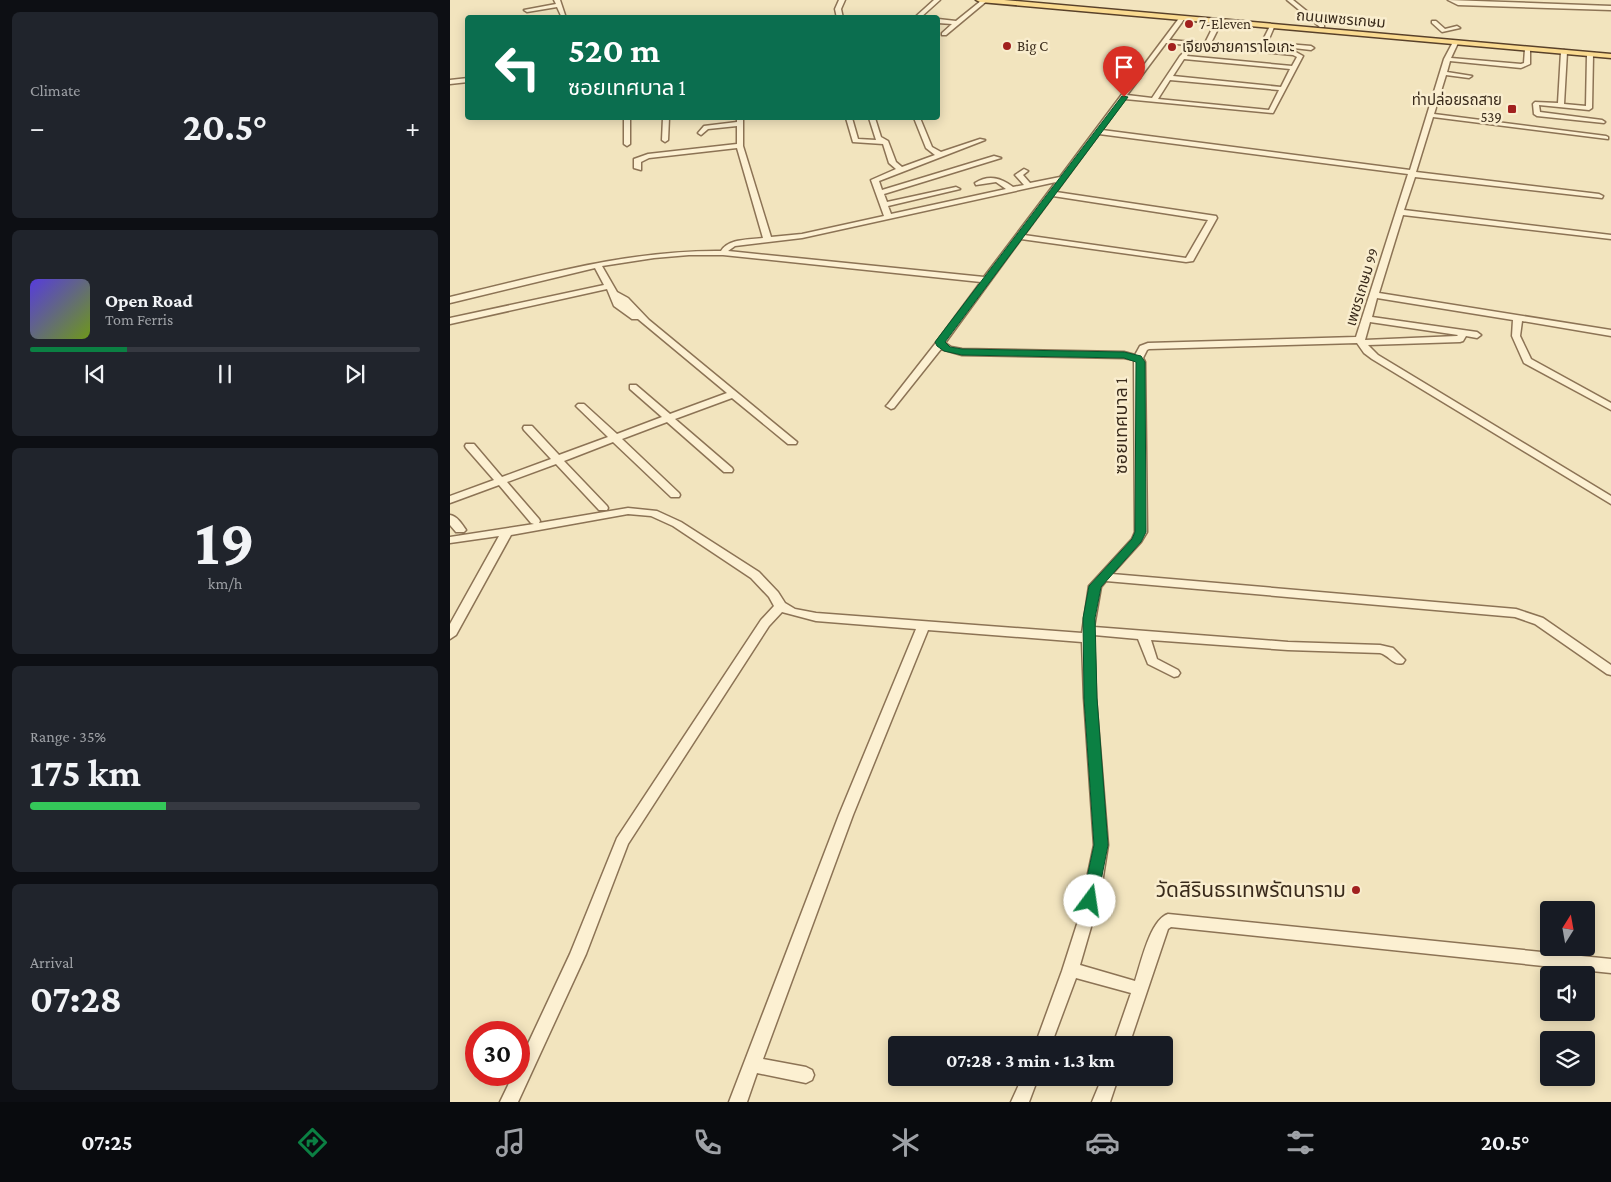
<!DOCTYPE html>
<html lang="en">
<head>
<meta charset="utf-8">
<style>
  body { margin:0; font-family:"Crimson Pro","Noto Sans Thai",serif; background:#20242c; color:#f1f3f6; height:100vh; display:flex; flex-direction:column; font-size:19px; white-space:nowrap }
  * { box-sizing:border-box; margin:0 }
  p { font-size:16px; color:#9ea1a6 }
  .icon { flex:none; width:28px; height:28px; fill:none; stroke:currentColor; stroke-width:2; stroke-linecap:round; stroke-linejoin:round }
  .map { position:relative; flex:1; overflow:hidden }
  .panel { display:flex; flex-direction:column; gap:12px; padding:12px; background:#0d0f14; width:450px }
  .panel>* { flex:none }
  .banner { position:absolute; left:15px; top:15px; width:475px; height:105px; border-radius:5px; box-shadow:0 2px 12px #0003; background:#0b6e4f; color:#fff; overflow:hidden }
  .needle { width:32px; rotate:11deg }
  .fabs { position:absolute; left:1090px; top:901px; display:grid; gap:10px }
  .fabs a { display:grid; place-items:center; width:55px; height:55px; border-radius:5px; background:#171b24; box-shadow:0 2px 12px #0003; font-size:25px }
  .speed { position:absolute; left:15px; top:1021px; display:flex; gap:10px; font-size:25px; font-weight:700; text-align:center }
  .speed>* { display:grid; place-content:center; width:65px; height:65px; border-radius:50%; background:#171b24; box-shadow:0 2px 12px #0003; line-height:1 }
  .speed .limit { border:8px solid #d22; background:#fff; color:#111 }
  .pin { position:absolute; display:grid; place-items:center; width:42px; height:42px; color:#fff; margin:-51px -21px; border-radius:50% 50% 50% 0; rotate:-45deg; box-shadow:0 0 5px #0007 }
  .pin .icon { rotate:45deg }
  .me { position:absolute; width:55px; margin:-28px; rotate:14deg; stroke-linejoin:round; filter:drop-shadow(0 0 4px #0008) }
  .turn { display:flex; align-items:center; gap:18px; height:105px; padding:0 20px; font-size:22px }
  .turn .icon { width:65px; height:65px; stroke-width:2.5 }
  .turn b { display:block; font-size:35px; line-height:42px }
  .big { font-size:38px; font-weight:700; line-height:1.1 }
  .panel .tile { flex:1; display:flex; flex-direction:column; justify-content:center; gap:8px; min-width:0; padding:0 18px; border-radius:8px; background:#20242c }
  .panel .dial { align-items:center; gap:0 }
  .dial b { font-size:65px; line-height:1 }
  .song { display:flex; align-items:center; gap:15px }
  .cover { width:60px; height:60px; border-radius:8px; background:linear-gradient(135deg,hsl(250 70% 55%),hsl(80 70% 35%)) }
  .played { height:5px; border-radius:2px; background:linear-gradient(90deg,#0b8043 25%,#363941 25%) }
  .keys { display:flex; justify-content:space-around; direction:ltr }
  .heat { display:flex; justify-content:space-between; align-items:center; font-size:28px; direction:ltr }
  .charge { height:8px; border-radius:4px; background:linear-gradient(90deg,#34c759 35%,#363941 0) }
  .trip { position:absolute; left:438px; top:1036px; width:285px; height:50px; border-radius:5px; background:#171b24; box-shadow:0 2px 12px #0003; font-weight:700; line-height:50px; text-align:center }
  .tab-bar { display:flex; height:80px; justify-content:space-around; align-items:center; background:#090b0e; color:#9ea1a6 }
  .tab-bar .icon { width:35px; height:35px }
  .tab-bar .current { color:#0b8043 }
  .tab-bar b { font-size:22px; color:#f1f3f6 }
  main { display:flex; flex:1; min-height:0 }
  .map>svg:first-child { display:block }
</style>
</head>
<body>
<main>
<section class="panel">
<div class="tile"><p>Climate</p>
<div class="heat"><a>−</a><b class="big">20.5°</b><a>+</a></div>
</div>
<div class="tile">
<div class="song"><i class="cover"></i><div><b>Open Road</b><p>Tom Ferris</p></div></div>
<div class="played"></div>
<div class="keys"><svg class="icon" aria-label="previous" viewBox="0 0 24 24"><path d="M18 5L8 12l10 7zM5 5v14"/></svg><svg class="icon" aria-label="pause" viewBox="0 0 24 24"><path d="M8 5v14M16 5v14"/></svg><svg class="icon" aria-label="next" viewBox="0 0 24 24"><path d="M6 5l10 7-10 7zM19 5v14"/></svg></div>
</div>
<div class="tile dial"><b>19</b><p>km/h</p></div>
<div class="tile"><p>Range · 35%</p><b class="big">175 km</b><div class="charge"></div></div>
<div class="tile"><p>Arrival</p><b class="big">07:28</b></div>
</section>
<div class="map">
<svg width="1161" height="1102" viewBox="0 0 1161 1102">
  <rect width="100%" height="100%" fill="#f2e4be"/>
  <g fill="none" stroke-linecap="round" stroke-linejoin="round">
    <defs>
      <path id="minor" d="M104,0H110L116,18H112L107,7L77,12L74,10L106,4Z
        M389,0H395L391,9L393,18H387L385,9Z
        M484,0H490L470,18H464Z
        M532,0H538L496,35H492V33L502,24L488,23V19L506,21Z
        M837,0H843L874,25V27H870Z
        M998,0L1161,6V10L1008,5Z
        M730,17L735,18L719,40L755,43L766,21L769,19L772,21L761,43L809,48L820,26L825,25L815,48L844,51L853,56L823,113L675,99L652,130L960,170L994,59L1003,42L1008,43L1001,58L1071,64L1074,63L1075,49L1080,48V64L1071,68L1000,61L997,72L1022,76L1019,78L996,75L984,114L1156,136L1158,137V139L983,117L966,172L1149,194L1153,196L1152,198L965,177L954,210L1161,235V239L953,215L929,293L1161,330V336L1072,321L1070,336L1081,359L1161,403V410L1074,363L1062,336L1063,320L927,298L922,317L1027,332L1031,335L1027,338L1016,336L1013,341L1010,342L918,345L928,355L1161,496V504L922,359L914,353L907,343L699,349L697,350L693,358L695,362L697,532L691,542L662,574L1066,609L1093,618L1161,665V675L1157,674L1085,624L1065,617L656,581L651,587L644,627L838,642L930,645L943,648L955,660L953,663C943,666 939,655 930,653L838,650L701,640L707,659L728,670L730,673L728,676L724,677L698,664L688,639L644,635L646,698L658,845L650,896L630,965L685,981C691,963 700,920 718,914L1161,959V973L721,927L718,929L679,1045H663L681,993L626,978L601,1045H585L612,971L628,921L644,845L634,698L632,642L478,630L403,815L313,1059L356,1067L362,1070L364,1075L362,1080L356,1083L307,1073L297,1102H279L389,815L466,629L366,621L332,612L319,626L178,844L136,954L68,1102H50L63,1075H69V1063L120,954L167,838L311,620L324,606L319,597L301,578L223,526L201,516L178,514L61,535L6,635L0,639V624L49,536L0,543V537L84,524L81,523L49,485L0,503V496L44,480L16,448L15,446L16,444H24L52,477L101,459L74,430L73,428L74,426H82L109,455L158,437L128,408L126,406L128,404H134L167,434L212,417L180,389V385H186L220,414L277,393L188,319H182L164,306L157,289L0,324V318L154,285L145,268L0,303V297C90,276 178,250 271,251C279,238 299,240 313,238L287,148L199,158L191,162V170L184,168V159L198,154L287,144V126L258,129L251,135L248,133L254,126L287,122V118H293V146L321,237L352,234L434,216L421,180L446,169L439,163L433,144L403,142L396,118H402L408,139L426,140L419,118H425L431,137L438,141L446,162L452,167L485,155L476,148L464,118H470L482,147L491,152L530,139L535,140L429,181L432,190L544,156L551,158L434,194L437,202L506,187L510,189L438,206L441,214L556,189L546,182L526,185L525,183C539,174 551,178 563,187L574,185L565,175L574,169L578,171L573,175L580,183L610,177ZM716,43L843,55L847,57L842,66L737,56L739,52L736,50L730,56L702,98L677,95ZM734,59L840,69L831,87L723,76ZM720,80L829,90L819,110L708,99ZM649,134L958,174L906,337L698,343L690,346L685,355L674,352L512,349L501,347L495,343L571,239L736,262L743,261L767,218L766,216L606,192ZM606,182L534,277L278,251L285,246L352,238ZM603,196L758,220L736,258L574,235ZM239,255H273L531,282L485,344L438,404L436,406L441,409L444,408L491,349L512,355L674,358L684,360L685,532L682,539L639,586L632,633L366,613L345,609L335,603L328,592L309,572L231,522L207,511L178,508L89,523L90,521L89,519L57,482L106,464L149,510H157L158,508L157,506L114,461L163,442L221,497H229L230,495L229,493L172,439L217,422L274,472H282L283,470L282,468L225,419L282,398L338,444H346L347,442L199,320L178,298L167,292L152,266L204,258ZM920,322L1008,335L1007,336L915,340Z
        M982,21H986L995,29L1007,26L1010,28L992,32L982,23Z
        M837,44L861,46L864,48L861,50L835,47V45Z
        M1114,50L1117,52L1114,104L1136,106L1137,55L1140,53L1143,55L1142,108L1139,110L1089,105L1090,112L1152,120L1155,122L1154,123L1087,116L1084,114L1083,104L1085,102L1108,103L1111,52Z
        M18,78V82L0,84V80Z
        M174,118H180V144L177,146L174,144Z
        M213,118H219L218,140L215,142L212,140Z
        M0,515C7,516 12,524 16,530L14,532H6L0,525Z
        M572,1078H588L579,1102H561Z
        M652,1078H668L660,1102H642Z"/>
      <path id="major" d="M526,0H554L1161,54V58L530,2Z"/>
    </defs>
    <use href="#minor" stroke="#8c7355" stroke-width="3"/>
    <use href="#major" stroke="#59412a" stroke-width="3"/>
    <use href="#minor" fill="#fcf0d2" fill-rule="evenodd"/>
    <use href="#major" fill="#fadb91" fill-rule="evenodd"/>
  </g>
  <path fill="#0b8043" stroke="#07532c" d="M672,96L678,97L495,342L500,347L512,349L674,352L691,356L695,362L696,532L691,542L651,587L645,618L647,698L658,845L647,901L645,905L640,907L634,905L632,901L644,845L634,698L633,618L639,586L682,539L685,532L686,362L674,358L512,355L494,351L487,346L485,342Z"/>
  <g fill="#a1201e" stroke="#f9edce" stroke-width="2">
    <circle cx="739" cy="24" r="5"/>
    <circle cx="557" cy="46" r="5"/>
    <circle cx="722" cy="47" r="5"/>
    <rect x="1057" y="104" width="10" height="10" rx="2.5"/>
    <circle cx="906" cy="890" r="5"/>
  </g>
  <g text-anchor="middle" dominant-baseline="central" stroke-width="5" stroke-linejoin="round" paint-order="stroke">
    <g font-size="15" fill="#3a2b1b" stroke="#f9edce">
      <text transform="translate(891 19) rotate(5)">ถนนเพชรเกษม</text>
      <text transform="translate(912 287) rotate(-73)">เพชรเกษม 99</text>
    </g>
    <g font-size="15" fill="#3a2b1b" stroke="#f9edce" text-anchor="start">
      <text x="749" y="24">7-Eleven</text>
      <text x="567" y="46">Big C</text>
      <text x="732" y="47">เจียงฮายคาราโอเกะ</text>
      <text x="1052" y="100" text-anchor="end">ท่าปล่อยรถสาย<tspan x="1052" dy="17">539</tspan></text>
    </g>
    <g font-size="18" fill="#3a2b1b" stroke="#f9edce">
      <text transform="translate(671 426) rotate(-90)">ซอยเทศบาล 1</text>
    </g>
    <g font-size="21" fill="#3a2b1b" stroke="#f9edce" text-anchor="end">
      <text x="896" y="890">วัดสิรินธรเทพรัตนาราม</text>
    </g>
  </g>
</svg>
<div class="fabs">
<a><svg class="needle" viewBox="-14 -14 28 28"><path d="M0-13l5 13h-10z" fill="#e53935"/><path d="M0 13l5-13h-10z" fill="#9ea1a6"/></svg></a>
<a><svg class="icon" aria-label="sound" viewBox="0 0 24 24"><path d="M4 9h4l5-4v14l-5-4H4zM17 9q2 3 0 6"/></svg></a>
<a><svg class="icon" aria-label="layers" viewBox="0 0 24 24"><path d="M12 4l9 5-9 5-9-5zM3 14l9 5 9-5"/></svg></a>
</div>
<div class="speed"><div class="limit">30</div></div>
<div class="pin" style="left:674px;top:97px;background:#d93025"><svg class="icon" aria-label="arrive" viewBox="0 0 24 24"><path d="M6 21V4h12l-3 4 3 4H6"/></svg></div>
<svg class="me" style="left:640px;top:901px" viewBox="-20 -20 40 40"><circle r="19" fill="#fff"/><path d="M0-13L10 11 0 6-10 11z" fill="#0b8043"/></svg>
<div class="trip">07:28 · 3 min · 1.3 km</div>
<div class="banner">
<div class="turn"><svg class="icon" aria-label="left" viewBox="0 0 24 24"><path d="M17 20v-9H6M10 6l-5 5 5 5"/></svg><div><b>520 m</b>ซอยเทศบาล 1</div></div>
</div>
</div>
</main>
<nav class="tab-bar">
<b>07:25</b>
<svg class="icon current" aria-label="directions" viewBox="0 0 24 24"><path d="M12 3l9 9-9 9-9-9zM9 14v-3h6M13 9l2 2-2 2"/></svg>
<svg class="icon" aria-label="music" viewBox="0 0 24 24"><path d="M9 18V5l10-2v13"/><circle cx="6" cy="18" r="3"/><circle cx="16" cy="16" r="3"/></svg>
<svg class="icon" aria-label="phone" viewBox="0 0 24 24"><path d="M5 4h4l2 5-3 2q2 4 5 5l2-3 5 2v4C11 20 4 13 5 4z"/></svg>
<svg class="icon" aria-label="climate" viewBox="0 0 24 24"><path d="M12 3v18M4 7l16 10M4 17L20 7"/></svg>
<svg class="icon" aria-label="car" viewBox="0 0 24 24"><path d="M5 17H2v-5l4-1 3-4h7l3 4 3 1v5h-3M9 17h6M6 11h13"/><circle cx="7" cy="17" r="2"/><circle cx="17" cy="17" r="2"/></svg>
<svg class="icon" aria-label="filters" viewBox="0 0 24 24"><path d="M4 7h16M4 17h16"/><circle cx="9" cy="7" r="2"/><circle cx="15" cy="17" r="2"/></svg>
<b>20.5°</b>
</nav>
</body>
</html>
